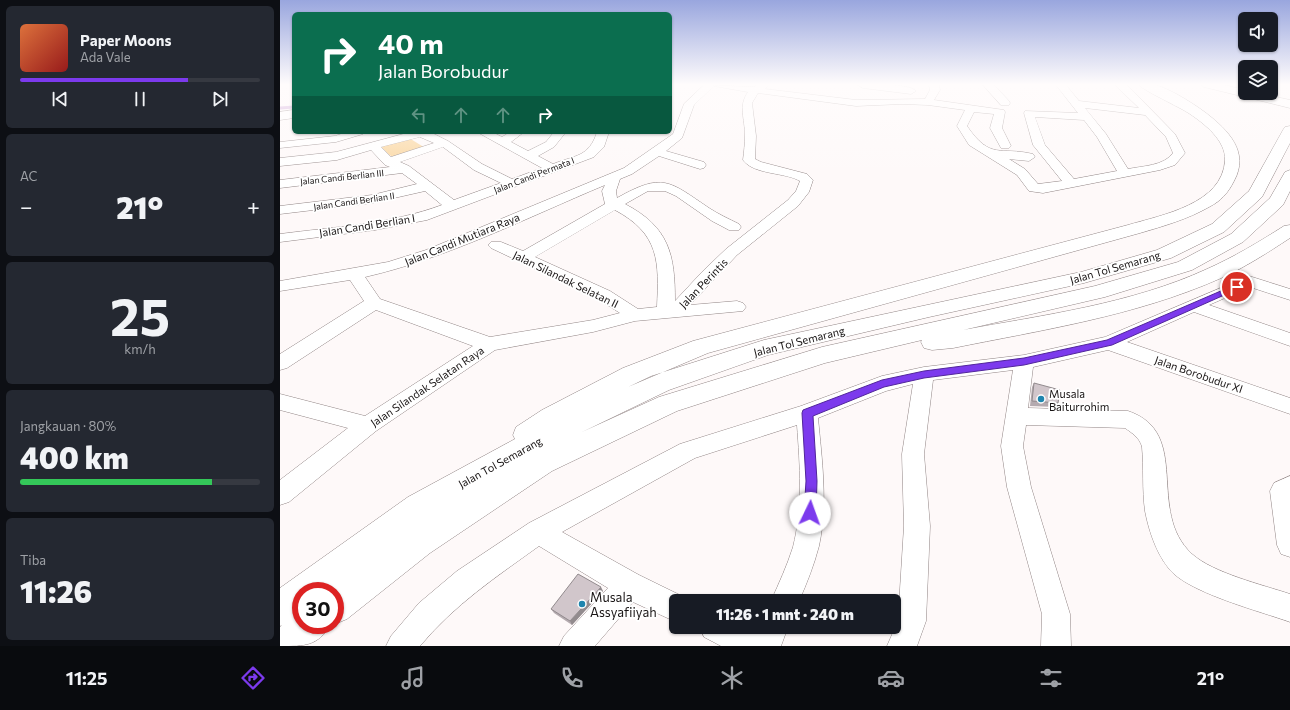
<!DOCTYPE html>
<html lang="id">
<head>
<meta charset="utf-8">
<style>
  body { margin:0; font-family:Commissioner,sans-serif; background:#242831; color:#f1f3f6; height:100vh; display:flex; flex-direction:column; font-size:15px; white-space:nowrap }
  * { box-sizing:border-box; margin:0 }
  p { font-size:13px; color:#9ea1a6 }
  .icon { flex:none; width:22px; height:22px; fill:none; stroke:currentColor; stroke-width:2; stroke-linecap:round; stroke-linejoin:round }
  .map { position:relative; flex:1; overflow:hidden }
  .panel { display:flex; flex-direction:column; gap:6px; padding:6px; background:#0d0f14; width:280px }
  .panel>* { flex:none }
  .hud { position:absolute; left:12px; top:12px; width:380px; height:122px; border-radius:6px; box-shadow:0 1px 3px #0004; background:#0b6e4f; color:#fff; overflow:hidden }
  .tools { position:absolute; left:958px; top:12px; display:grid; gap:8px }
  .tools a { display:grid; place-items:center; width:40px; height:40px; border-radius:6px; background:#171b24; box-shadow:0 1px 3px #0004; font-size:20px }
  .speed { position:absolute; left:12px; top:582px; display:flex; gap:8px; font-size:20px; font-weight:700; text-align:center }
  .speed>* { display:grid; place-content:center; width:52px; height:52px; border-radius:50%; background:#171b24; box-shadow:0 1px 3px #0004; line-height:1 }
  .speed .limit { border:6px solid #d22; background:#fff; color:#111 }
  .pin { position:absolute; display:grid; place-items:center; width:34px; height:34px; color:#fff; margin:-17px; border:2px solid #fff; border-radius:50%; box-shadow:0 1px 4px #0007 }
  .me { position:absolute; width:44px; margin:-22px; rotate:3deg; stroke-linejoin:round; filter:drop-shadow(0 0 3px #0008) }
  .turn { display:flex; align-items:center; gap:14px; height:84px; padding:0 20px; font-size:18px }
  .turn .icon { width:52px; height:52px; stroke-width:2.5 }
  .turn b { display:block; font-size:28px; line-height:34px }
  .lanes { display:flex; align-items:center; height:38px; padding:0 20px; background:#0003; justify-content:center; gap:20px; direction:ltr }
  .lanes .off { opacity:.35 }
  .big { font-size:30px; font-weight:800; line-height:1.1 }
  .panel .tile { flex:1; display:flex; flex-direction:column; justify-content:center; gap:6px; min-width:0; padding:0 14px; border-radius:6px; background:#242831 }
  .panel .dial { align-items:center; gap:0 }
  .dial b { font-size:52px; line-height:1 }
  .song { display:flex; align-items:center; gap:12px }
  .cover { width:48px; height:48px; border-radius:6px; background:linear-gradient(135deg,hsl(20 70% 55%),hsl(0 70% 35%)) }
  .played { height:4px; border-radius:2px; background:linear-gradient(90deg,#7c3aed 70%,#363941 70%) }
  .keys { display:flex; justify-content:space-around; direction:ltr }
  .heat { display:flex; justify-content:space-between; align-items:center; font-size:22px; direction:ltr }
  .charge { height:6px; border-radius:3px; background:linear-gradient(90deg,#34c759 80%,#363941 0) }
  .trip { position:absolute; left:389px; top:594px; width:232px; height:40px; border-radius:6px; background:#171b24; box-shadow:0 1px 3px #0004; font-weight:800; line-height:40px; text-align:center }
  .dock { display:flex; height:64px; justify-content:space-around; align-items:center; background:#090b0e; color:#9ea1a6 }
  .dock .icon { width:28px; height:28px }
  .dock .selected { color:#7c3aed }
  .dock b { font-size:18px; color:#f1f3f6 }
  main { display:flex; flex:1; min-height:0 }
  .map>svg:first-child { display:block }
</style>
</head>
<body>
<main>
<section class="panel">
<div class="tile">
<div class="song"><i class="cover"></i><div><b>Paper Moons</b><p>Ada Vale</p></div></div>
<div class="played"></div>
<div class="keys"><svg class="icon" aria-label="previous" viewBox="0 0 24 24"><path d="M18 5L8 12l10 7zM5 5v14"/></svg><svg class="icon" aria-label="pause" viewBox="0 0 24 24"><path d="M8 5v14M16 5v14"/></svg><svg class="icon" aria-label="next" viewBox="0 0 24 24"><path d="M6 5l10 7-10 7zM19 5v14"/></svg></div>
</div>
<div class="tile"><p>AC</p>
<div class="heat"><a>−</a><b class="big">21°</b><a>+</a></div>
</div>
<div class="tile dial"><b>25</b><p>km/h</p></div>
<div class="tile"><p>Jangkauan · 80%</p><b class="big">400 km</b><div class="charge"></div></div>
<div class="tile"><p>Tiba</p><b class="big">11:26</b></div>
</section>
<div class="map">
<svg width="1010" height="646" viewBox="0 0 1010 646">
  <rect width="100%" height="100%" fill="#fef9f9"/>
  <path fill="#fad69f" d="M129,138L147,149L116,159L98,148Z"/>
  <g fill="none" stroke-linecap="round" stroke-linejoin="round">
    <path stroke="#c392cf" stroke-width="3" d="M0,108L14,107"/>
    <defs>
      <path id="street" d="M424,85L474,87L477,85H489L485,89L576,100L645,99L650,90L649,85H659L660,90L654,100L724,110L725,112L722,128L731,146L729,148H721L710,128L714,114L694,112L687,126C711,161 720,146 753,154L755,157L749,161L729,159L745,169L758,184L782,181L753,145L744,113L745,111L798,113L776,85H786L799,101L859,108L835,85H847L895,134L905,153L895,165L880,170L763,193L749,191L737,175L689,145L677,126L685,110L648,105L622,104L576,106L478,93L472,103L476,136L475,159L481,162L527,174L533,180L529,192L518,206L457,255L410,305L457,301L463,303L466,307L463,311L355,321L313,332L215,350L96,431L9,502L0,505V480L68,428L0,410V394L85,416L193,346L96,310L7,368L0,370V354L84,301L70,280L0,291V281L108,262L146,250L344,168L393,134L404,104ZM434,86L468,92C458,106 465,119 465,135C465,143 464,152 463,160C474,175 505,172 520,181L516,191L508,200L446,249L422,272L395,301C395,254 389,227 345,204L368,191H385L396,196L432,221L449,230H459L461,227L459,224C449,219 438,214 429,208C389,181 383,172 337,198L336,191L340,179L352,174L379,156L420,169L424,168L426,165L424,162L386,151L402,138L414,105ZM805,108L865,115L886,137L893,153C884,166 862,166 848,169L826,134ZM755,117L804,120L817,137L837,171L794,179L765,145ZM325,185L322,191L325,204L243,251L221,242H211L208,245L211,248L318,299L340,313L313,320L210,337L100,299L85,277C168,258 246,218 325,185ZM335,210C380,234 379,262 377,307L358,309L330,291L255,257Z
        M578,85C591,85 628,83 636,91L631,94L583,88Z
        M703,85H714L729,101L730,103L729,105H721Z
        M67,132H85L83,134L56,142L0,148V142L55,136Z
        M131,132H150L168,141L202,164L232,179L262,168L197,132H212L222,137L230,132H244L231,142L248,151L266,142L274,132H286L274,147L258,156L273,164C296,155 309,157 317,132H329L324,147L314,157L147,220L95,230L0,242V234C54,227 111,224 162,205L145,191L92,203L0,214V206L92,195L137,184L122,173L0,188V180L110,167L105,165L91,150L57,160L0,166V158L56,152ZM140,137L154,143L111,157L101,147ZM163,147L194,170L221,183L174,200L129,166L120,162Z
        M969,276L1010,289V300L970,287L929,305L1010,333V346L914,312L847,342L1010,398V414L828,350L753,367L748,408L848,411C913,433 865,511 912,554C933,573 983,585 1010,594V622C979,611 918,595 894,574C878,559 869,532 865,511C862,489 864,468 862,447C860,438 852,433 845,428L746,425L743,446L751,487L790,614L791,646H761L762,614L727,487L721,446L733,370L653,380L644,454L650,526L646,621L637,646H607L618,621L624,526L622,454L633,384L606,391L538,418C542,460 548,504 539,546C534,565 527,583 519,601H491C499,583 507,566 513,547C523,507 520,465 517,425L415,458L282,532L359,575L406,598L407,601H396V622L353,602L315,646H279L284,636L328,588L259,546C216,577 174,605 140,646H106L111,636L139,603L177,571L249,523L400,444L521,406L602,376L644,367L744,355L825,337Z
        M1010,476V557L1001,554L997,545L990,491L994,483Z
        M420,627H465L477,633L479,627H508L501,646H441L424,637Z"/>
      <path id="secondary" d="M14,110V118L0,120V112Z"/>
      <path id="highway" d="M859,85C864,85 870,84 875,85C889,88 914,104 926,113C948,130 970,152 954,181C948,193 941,201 929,207C908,219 884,226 860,233L428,353L348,387L371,376L484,340L801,272L877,250L932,224L969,191L1003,130L1005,127L1010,126V143L982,197L944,232L891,258L804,283L649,317L488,355L389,390L302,432L379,397L542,347L815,286L898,262L951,234L990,198L1005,172L1010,170V191L1003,205L963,242L912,270L825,297L683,330C764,315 851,304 927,269C954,257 979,242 1004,226L1010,225V238C987,253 964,268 939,279C855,316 762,330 673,348L652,350L644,348L641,342L642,340L545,363L397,411L272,471L150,553L67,619L55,624V591H21V625H50C38,646 25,646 0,646V627L2,625L0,626V588L128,497L235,439L233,435L236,427L262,410L343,368L413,341L848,225C882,215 943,204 945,160C946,141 925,124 910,114C900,107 864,91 859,85Z
        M922,85H944L965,90V93H978L1010,100V108L924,87Z"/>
    </defs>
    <use href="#street" stroke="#918585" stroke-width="1"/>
    <use href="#secondary" stroke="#918585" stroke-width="1"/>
    <use href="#highway" stroke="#918585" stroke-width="1"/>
    <use href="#street" fill="#fff" fill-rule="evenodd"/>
    <use href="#secondary" fill="#fff" fill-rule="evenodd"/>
    <use href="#highway" fill="#fff" fill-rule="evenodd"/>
  </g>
  <path fill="#b4aaaf" d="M754,383L778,403L776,407L750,406L752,387Z
    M323,591L292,625L274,613L271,609Z"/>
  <path fill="#928b8e" d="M321,587L323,591L292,625L290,621Z"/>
  <path fill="#d1c6cb" stroke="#928b8e" d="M754,383L780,390L778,403L752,401Z
    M298,574L321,587L290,621L271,609Z"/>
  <linearGradient id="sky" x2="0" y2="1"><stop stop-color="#99a6de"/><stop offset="0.48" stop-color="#fffcfc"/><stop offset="1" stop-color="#fffcfc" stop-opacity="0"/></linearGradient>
  <rect width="1010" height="176" fill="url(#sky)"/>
  <path fill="#7c3aed" stroke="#51269a" d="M957,284L960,285V288L832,345L744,365L644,378L604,387L533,416L537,481L536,513L534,517L530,518L526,517L524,513L526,481L522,413L523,410L602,380L644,371L744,358L827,340Z"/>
  <g fill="#1e85ae" stroke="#fff" stroke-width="1.5">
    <circle cx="761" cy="399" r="4"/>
    <circle cx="302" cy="604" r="4"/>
  </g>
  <g text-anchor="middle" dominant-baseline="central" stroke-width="3.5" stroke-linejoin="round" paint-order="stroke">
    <g font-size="9" fill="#181414" stroke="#fff">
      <text transform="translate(254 175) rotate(-21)">Jalan Candi Permata I</text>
      <text transform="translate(62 177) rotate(-6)">Jalan Candi Berlian III</text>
      <text transform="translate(74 201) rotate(-8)">Jalan Candi Berlian II</text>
    </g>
    <g font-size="11" fill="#181414" stroke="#fff">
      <text transform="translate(87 225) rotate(-9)">Jalan Candi Berlian I</text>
      <text transform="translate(182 239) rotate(-22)">Jalan Candi Mutiara Raya</text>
      <text transform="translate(835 267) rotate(-16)">Jalan Tol Semarang</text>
      <text transform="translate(286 279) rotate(26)">Jalan Silandak Selatan II</text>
      <text transform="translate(423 283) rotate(-46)">Jalan Perintis</text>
      <text transform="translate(519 341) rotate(-14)">Jalan Tol Semarang</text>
      <text transform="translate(919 374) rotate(19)">Jalan Borobudur XI</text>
      <text transform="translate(147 386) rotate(-34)">Jalan Silandak Selatan Raya</text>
      <text transform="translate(220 462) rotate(-29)">Jalan Tol Semarang</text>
    </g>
    <g font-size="11" fill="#181414" stroke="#fff" text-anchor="start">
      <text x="769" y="393">Musala<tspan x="769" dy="13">Baiturrohim</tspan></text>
    </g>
    <g font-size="13" fill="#181414" stroke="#fff" text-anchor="start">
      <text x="310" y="597">Musala<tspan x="310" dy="15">Assyafiiyah</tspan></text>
    </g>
  </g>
</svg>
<div class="tools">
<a><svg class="icon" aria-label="sound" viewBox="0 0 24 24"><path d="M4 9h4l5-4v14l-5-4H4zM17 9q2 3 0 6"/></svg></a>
<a><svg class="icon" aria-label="layers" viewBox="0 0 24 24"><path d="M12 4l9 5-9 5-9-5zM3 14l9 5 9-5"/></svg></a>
</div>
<div class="speed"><div class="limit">30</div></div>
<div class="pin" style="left:957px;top:287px;background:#d93025"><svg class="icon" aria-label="arrive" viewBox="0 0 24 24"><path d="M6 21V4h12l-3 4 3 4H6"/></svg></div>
<svg class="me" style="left:530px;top:513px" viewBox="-20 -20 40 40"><circle r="19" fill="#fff"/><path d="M0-13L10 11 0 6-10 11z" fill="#7c3aed"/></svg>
<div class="trip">11:26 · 1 mnt · 240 m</div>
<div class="hud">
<div class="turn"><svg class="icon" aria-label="right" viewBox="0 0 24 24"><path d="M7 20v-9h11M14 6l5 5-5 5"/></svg><div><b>40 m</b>Jalan Borobudur</div></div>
<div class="lanes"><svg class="icon off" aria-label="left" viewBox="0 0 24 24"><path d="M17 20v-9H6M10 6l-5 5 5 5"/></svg><svg class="icon off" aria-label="ahead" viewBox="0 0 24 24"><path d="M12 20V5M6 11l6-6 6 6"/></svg><svg class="icon off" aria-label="ahead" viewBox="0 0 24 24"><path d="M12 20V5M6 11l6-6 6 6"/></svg><svg class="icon" aria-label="right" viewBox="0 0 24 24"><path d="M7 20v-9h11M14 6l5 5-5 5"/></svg></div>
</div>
</div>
</main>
<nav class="dock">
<b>11:25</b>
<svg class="icon selected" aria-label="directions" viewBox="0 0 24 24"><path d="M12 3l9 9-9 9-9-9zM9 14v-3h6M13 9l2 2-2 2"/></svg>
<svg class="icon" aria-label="music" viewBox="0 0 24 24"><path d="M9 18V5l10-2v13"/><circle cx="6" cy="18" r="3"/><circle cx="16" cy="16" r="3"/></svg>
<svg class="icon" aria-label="phone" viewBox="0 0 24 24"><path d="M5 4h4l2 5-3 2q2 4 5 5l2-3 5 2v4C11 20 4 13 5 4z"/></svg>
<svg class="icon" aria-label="climate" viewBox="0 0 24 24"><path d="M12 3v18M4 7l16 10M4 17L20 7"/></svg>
<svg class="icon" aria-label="car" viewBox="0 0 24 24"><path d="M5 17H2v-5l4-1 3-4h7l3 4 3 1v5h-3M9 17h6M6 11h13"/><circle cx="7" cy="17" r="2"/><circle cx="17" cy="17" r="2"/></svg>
<svg class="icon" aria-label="filters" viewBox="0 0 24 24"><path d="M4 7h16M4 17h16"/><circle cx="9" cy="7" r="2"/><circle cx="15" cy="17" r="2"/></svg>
<b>21°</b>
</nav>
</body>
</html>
